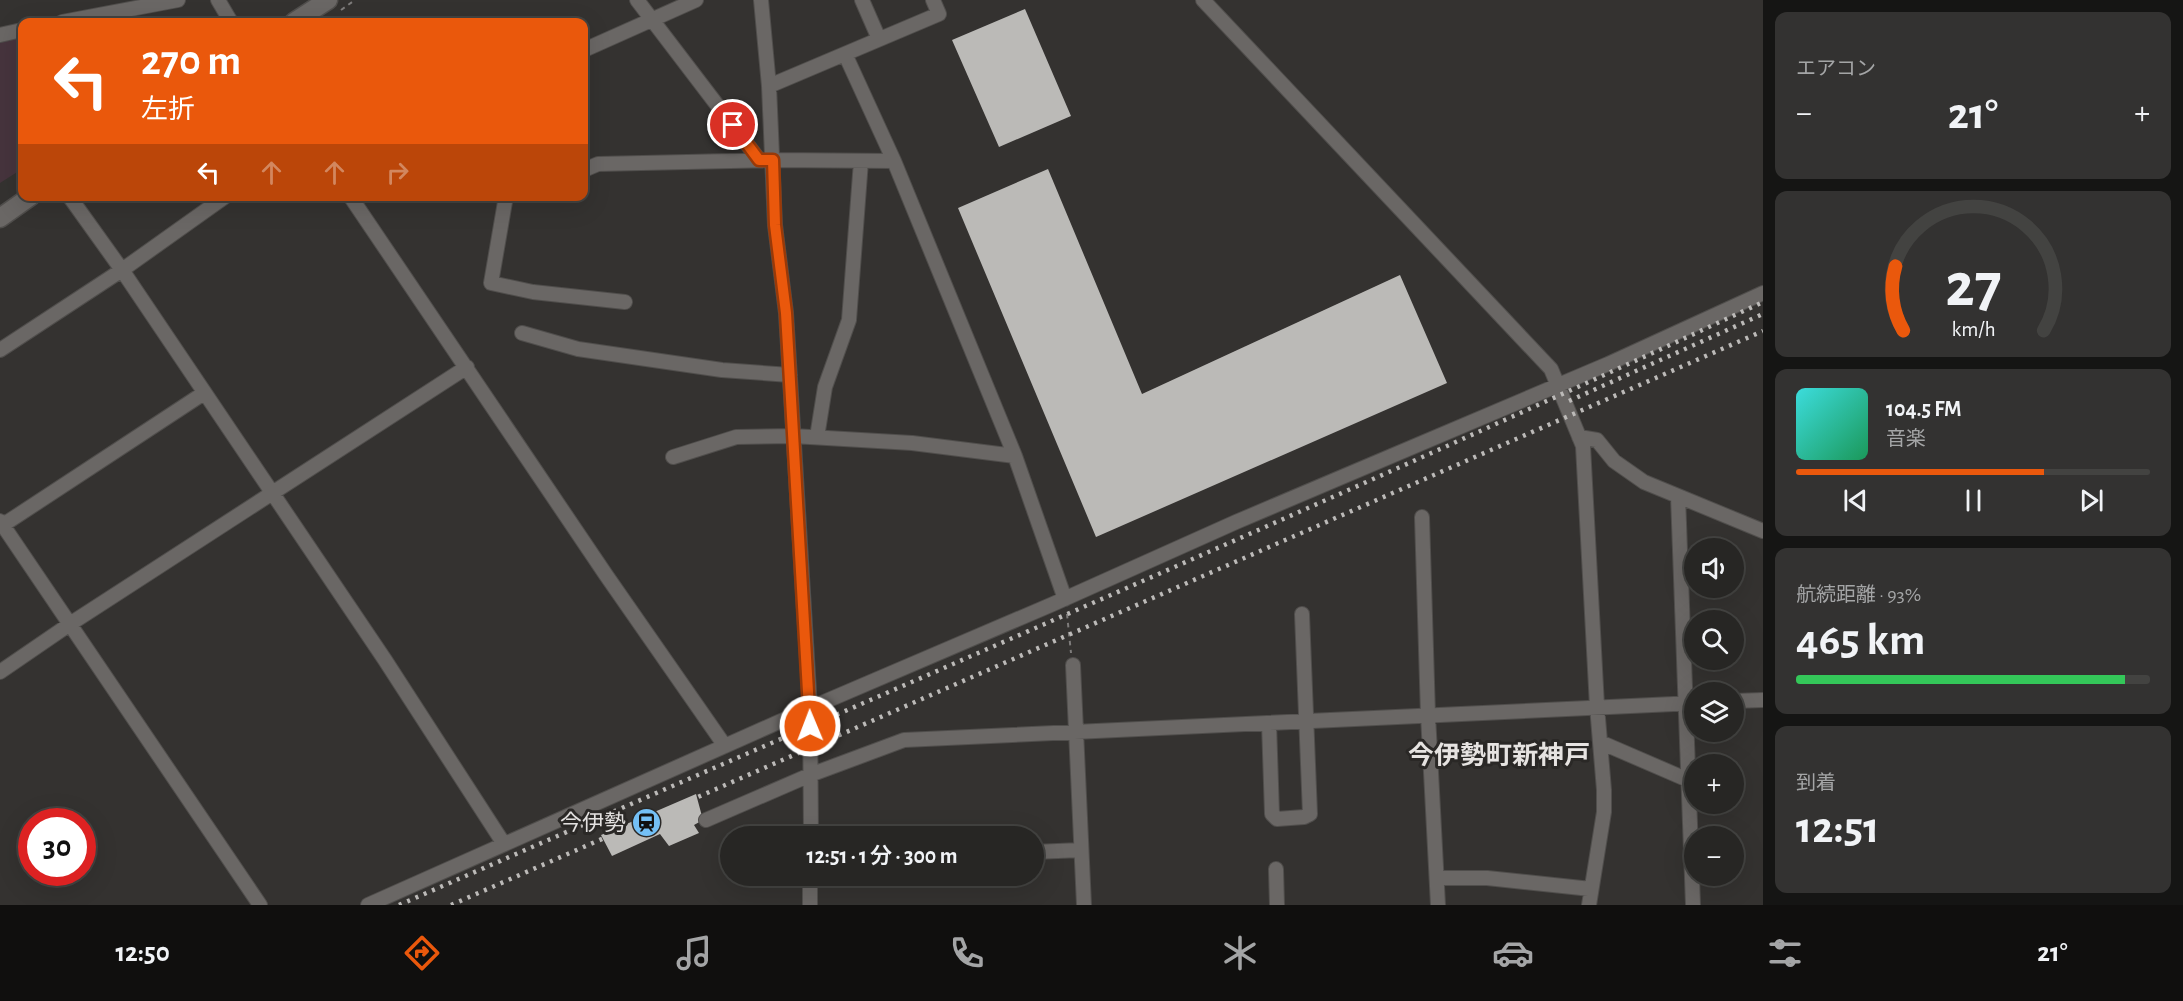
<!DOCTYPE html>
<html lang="ja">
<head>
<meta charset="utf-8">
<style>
  body { margin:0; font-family:"Alegreya Sans","Noto Sans JP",sans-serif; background:#333231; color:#f1f3f6; height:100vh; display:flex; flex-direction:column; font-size:22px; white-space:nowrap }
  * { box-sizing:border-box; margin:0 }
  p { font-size:20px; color:#a4a5a6 }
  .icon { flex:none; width:33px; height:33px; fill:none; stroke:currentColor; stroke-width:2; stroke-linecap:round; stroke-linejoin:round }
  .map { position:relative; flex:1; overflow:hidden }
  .details { display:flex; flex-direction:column; gap:12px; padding:12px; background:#151514; width:420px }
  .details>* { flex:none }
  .banner { position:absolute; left:18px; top:18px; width:570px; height:183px; border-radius:12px; box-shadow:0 6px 24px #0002,0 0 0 2px #434341; background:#ea580c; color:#fff; overflow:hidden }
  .tools { position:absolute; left:1684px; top:538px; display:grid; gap:12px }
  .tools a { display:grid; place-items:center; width:60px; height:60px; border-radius:50%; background:#272624; box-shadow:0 6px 24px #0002,0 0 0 2px #434341; font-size:30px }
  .speed { position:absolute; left:18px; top:808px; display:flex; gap:12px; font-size:30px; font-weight:700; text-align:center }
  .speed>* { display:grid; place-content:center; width:78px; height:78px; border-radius:50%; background:#272624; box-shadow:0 6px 24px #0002,0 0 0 2px #434341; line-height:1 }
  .speed .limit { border:9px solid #d22; background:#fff; color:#111 }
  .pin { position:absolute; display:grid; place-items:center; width:51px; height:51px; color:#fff; margin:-26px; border:3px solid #fff; border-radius:50%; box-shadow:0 2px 6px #0007 }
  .me { position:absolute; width:66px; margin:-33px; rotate:359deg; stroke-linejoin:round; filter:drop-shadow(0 0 4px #0008) }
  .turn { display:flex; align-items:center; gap:21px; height:126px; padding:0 24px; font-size:27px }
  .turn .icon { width:78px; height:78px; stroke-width:2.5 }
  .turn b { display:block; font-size:42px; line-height:51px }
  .lanes { display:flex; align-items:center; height:57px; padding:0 24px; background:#0003; justify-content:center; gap:30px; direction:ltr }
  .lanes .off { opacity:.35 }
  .big { font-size:45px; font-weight:600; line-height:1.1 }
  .details .widget { flex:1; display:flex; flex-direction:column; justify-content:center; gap:9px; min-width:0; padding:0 21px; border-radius:12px; background:#333231 }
  .details .dial { align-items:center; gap:0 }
  .dial svg { height:156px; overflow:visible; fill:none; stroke:#434341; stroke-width:7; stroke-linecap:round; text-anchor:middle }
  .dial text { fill:#f1f3f6; stroke:none }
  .song { display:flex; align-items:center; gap:18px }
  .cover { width:72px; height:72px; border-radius:9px; background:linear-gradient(135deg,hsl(180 70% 55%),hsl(150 70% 35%)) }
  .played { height:6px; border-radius:3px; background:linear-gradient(90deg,#ea580c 70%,#434341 70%) }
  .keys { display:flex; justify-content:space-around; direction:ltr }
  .heat { display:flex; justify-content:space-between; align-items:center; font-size:33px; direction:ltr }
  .charge { height:9px; border-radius:4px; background:linear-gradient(90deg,#34c759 93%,#434341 0) }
  .trip { position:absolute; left:720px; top:826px; width:324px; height:60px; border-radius:30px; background:#272624; box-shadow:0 6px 24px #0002,0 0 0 2px #434341; font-weight:600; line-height:60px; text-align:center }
  .tab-bar { display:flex; height:96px; justify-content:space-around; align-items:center; background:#100f0e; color:#a4a5a6 }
  .tab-bar .icon { width:42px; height:42px }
  .tab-bar .selected { color:#ea580c }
  .tab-bar b { font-size:27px; color:#f1f3f6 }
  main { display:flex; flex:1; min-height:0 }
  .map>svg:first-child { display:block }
</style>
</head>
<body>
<main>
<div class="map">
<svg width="1763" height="905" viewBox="0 0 1763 905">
  <rect width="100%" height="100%" fill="#343230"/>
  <path fill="#46343d" d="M22,34V169L0,183V39Z"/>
  <path fill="#bbbab7" d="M1025,9L1071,116L999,147L952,40Z
    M1048,169L1142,394L1400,275L1447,383L1096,537L958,208Z
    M696,794L703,820L694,825L699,833L669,846L660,834L612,856L601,835Z"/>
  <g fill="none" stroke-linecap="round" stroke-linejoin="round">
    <defs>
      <path id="minor" d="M218,0L231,22
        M637,0L759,160
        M761,0L769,86L775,225L786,313L810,708L811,837
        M862,0L879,39
        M1203,0L1551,369L1583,446L1597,706L1604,790V812L1589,905
        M62,22L178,0
        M0,35L22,30
        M584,50L696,0
        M845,54L894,161L1015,456L1065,599
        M769,86L939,14L933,0
        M584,170L598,164L773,160L894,161
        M69,196L122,270L385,660L504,844
        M350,196L606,575L725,746
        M506,196L491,283L533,292L625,302
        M522,333L578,349L722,370L790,375
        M0,350L122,270L226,196
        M817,437L825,387L849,320L861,161
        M1579,437L1597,440L1614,461L1644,482L1763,531
        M673,457L736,437L793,436L912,443L1015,456
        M1678,496L1693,905
        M1422,517L1428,715L1438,905
        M0,521L260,905
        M3,525L204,393
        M1073,665L1084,905
        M0,672L70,624L467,367
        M1734,701L1763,700
        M1269,723L1272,814L1277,819L1304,817L1310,814L1302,614
        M1600,742L1688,780
        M706,820L810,775L904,740L1695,703
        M1034,852L1081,850
        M1276,869L1277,905
        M1437,878H1487L1591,889
        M368,905L810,708L1053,604L1236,522L1608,364L1763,293
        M810,905V876"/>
      <path id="secondary" d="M294,22L328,0
        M0,218L31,196"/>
    </defs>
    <use href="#minor" stroke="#504e4c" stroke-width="16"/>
    <use href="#secondary" stroke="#504e4c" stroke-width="21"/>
    <path stroke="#7e7c7b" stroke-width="2" stroke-dasharray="4.5 4.5" stroke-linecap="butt" d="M341,10L355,0
      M1067,614L1071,653"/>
    <use href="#minor" stroke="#6a6765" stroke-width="14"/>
    <use href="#secondary" stroke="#6a6765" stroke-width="18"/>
    <path stroke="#bcbab8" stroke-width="4.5" stroke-dasharray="3 6" stroke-linecap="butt" d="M1569,401L1763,314
      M399,905C855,706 1312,511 1763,302
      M451,905L1763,331"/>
  </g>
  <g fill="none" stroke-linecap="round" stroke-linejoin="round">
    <defs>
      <path id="route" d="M733,125L759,160H773L775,225L786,313L810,726"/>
    </defs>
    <use href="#route" stroke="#983908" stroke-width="15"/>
    <use href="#route" stroke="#ea580c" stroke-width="10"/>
  </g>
  <defs>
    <symbol id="station-disc" viewBox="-11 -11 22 22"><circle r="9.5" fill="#74c0f6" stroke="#2a2826"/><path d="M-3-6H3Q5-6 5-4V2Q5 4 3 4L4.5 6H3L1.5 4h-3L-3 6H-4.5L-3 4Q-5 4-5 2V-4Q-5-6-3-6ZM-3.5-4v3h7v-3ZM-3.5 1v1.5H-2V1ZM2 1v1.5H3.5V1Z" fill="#111"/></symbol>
  </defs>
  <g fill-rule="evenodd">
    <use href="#station-disc" x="630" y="806" width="33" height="33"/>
  </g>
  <g text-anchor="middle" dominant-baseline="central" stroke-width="6" stroke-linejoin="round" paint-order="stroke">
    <g font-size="22" fill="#e3e1e0" stroke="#2a2826" text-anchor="end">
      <text x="626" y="823">今伊勢</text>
    </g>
    <g font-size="26" font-weight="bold" fill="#e6e3e1" stroke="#2a2826">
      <text x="1499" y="756">今伊勢町新神戸</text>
    </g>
  </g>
</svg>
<div class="tools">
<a><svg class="icon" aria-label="sound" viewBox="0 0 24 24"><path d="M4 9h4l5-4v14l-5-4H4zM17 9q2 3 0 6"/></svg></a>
<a><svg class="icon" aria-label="search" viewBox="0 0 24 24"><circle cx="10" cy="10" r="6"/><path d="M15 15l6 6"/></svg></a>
<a><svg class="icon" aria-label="layers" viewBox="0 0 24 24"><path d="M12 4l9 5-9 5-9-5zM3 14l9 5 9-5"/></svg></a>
<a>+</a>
<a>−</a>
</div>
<div class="speed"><div class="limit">30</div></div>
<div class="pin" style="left:733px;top:125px;background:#d93025"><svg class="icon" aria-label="arrive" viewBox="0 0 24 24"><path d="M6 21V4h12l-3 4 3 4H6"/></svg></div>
<svg class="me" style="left:810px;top:726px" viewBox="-20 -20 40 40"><circle r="17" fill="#ea580c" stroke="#fff" stroke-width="3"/><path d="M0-11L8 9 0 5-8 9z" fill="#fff"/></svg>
<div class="trip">12:51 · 1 分 · 300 m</div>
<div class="banner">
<div class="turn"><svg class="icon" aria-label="left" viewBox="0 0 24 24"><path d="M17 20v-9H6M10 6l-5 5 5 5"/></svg><div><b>270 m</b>左折</div></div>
<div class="lanes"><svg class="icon" aria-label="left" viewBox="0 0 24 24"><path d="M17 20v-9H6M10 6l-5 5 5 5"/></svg><svg class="icon off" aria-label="ahead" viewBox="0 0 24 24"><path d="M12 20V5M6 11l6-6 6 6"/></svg><svg class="icon off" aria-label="ahead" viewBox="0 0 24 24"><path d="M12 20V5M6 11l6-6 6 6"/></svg><svg class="icon off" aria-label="right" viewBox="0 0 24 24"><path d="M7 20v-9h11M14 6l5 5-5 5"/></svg></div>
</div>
</div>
<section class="details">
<div class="widget"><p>エアコン</p>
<div class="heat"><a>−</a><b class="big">21°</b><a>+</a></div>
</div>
<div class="widget dial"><svg viewBox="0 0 100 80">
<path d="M14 69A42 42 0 1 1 86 69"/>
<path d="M14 69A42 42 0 0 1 10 36" stroke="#ea580c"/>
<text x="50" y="56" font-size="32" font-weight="700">27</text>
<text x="50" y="72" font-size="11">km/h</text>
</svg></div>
<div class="widget">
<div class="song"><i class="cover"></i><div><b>104.5 FM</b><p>音楽</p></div></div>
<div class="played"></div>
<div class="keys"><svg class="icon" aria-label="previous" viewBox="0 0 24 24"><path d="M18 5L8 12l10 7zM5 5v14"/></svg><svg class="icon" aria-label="pause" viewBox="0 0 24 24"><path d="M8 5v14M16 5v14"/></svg><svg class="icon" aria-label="next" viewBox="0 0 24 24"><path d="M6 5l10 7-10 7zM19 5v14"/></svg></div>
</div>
<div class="widget"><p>航続距離 · 93%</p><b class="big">465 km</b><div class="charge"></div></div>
<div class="widget"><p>到着</p><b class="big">12:51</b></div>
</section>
</main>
<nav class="tab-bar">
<b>12:50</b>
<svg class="icon selected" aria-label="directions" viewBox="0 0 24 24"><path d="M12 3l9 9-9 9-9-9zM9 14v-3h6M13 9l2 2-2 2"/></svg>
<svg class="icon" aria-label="music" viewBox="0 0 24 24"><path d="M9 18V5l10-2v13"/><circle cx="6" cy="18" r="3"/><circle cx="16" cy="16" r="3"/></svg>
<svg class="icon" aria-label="phone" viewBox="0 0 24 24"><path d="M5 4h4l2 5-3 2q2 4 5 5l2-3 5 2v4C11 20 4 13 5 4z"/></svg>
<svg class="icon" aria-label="climate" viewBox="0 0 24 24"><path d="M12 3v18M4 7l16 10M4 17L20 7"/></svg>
<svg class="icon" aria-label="car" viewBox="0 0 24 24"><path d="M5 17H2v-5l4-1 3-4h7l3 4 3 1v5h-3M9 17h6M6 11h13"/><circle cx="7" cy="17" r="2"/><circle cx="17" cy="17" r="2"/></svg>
<svg class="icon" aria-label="filters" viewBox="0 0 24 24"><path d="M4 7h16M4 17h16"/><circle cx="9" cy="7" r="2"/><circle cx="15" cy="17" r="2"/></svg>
<b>21°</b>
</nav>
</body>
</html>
